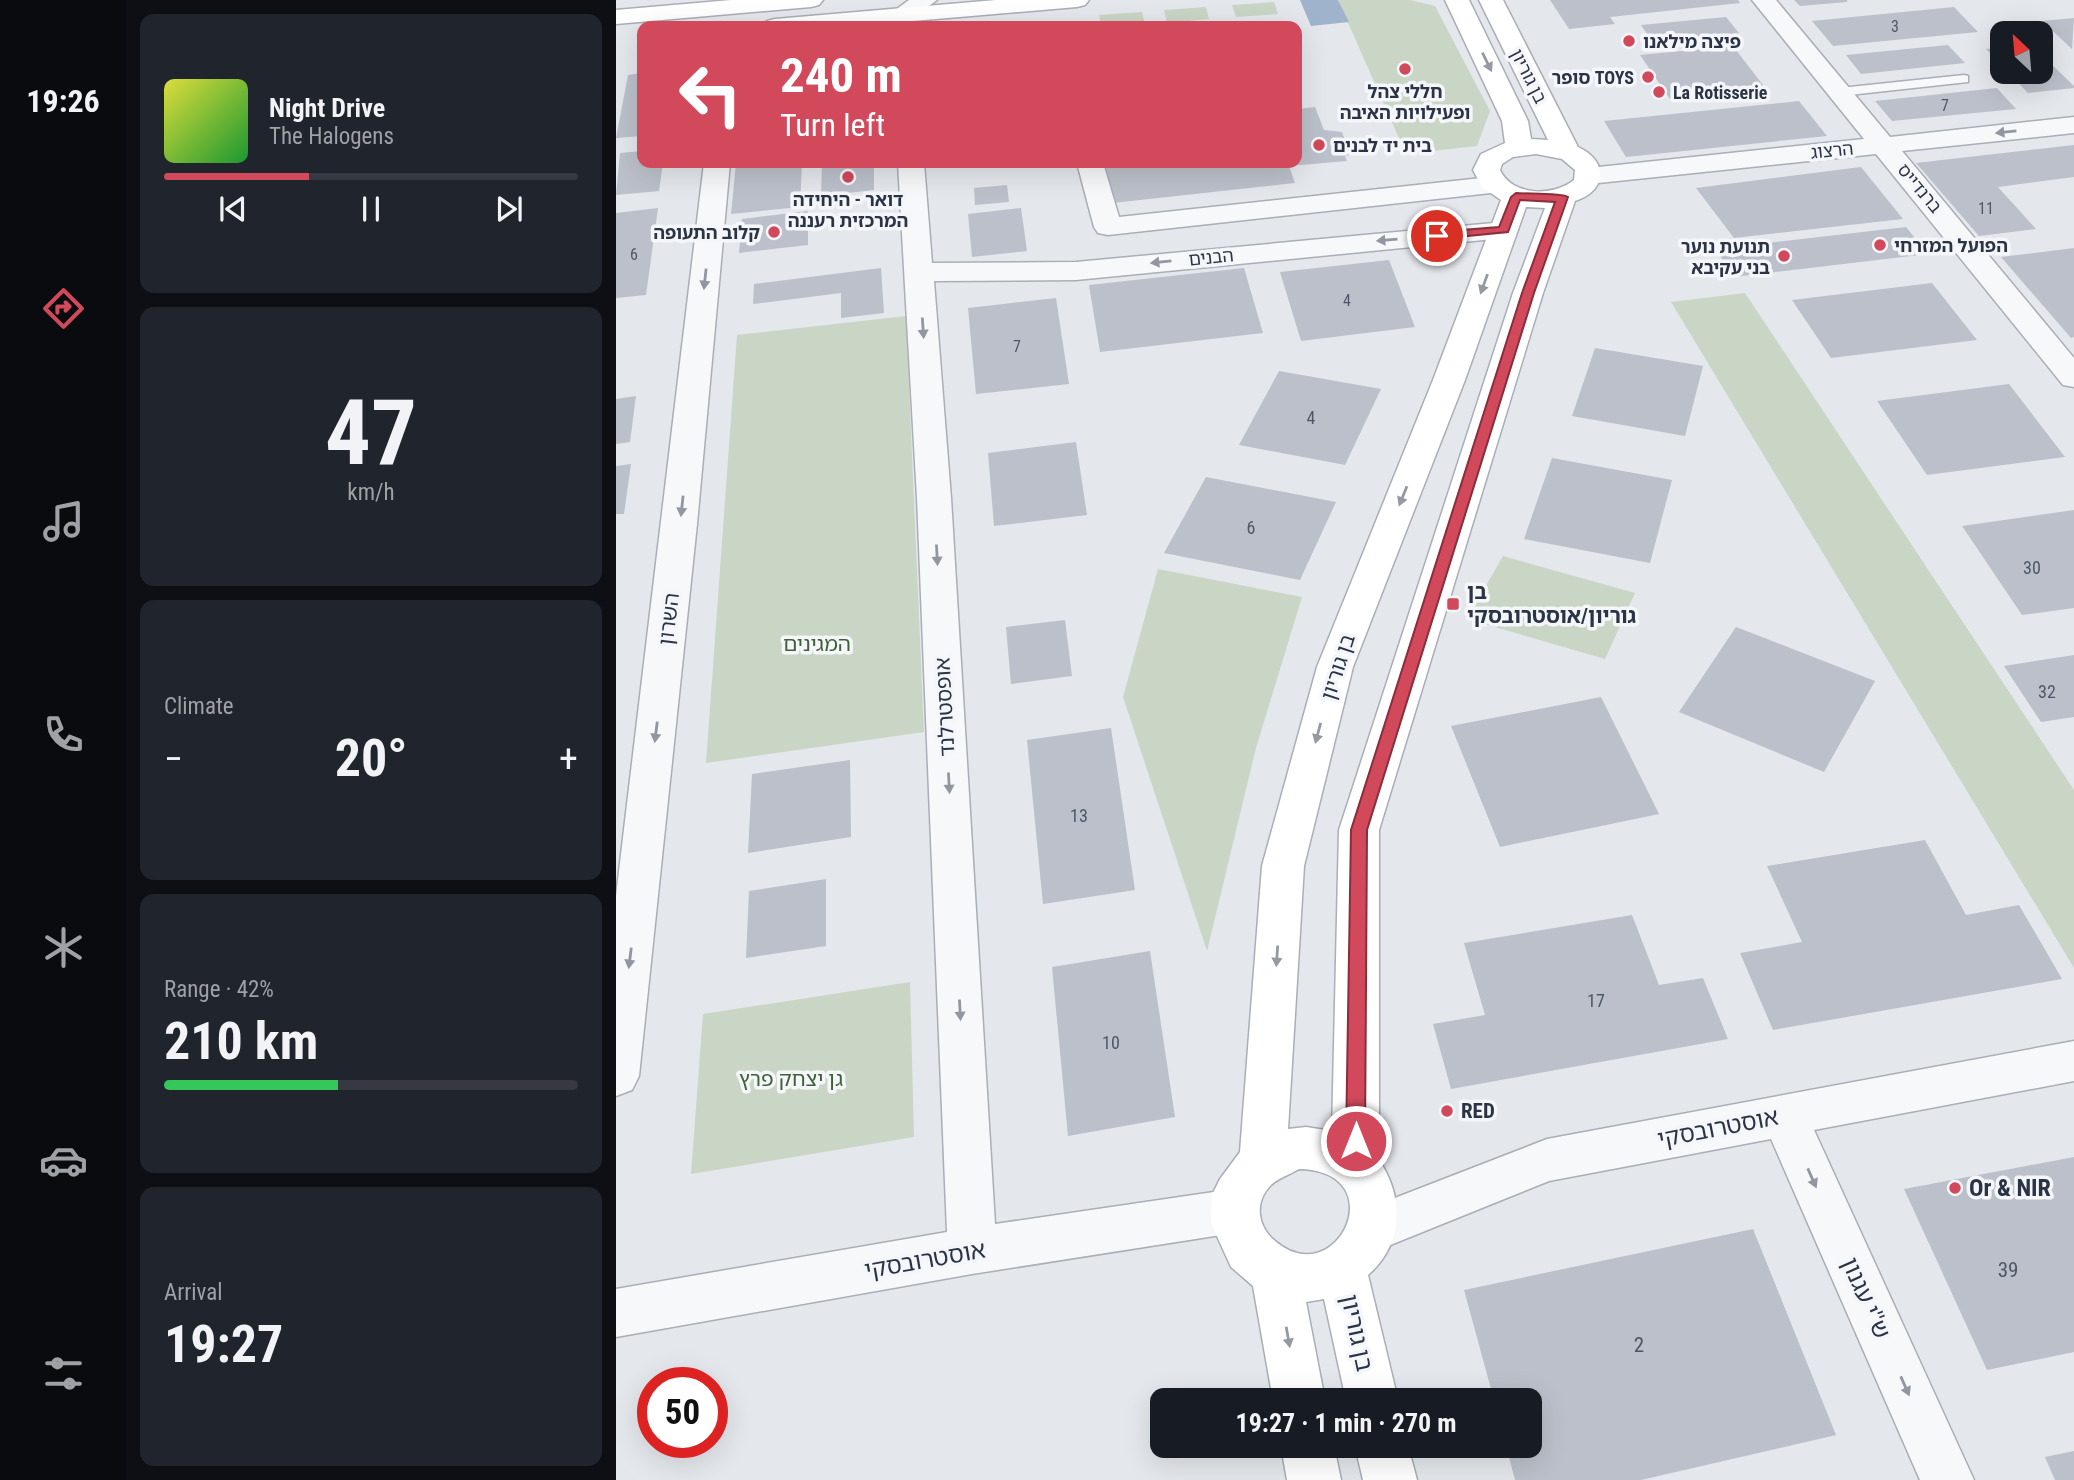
<!DOCTYPE html>
<html lang="en">
<head>
<meta charset="utf-8">
<style>
  body { margin:0; font-family:"Roboto Condensed","Noto Sans Hebrew",sans-serif; background:#20242c; color:#f1f3f6; height:100vh; display:flex; flex-direction:column; font-size:26px; white-space:nowrap }
  * { box-sizing:border-box; margin:0 }
  p { font-size:23px; color:#9ea1a6 }
  .icon { flex:none; width:38px; height:38px; fill:none; stroke:currentColor; stroke-width:2; stroke-linecap:round; stroke-linejoin:round }
  .map { position:relative; flex:1; overflow:hidden }
  .sheet { display:flex; flex-direction:column; gap:14px; padding:14px; background:#0d0f14; width:490px }
  .sheet>* { flex:none }
  .banner { position:absolute; left:21px; top:21px; width:665px; height:147px; border-radius:14px; box-shadow:0 7px 28px #0002; background:#d1495b; color:#fff; overflow:hidden }
  .needle { width:46px; rotate:334deg }
  .fabs { position:absolute; left:1374px; top:21px; display:grid; gap:14px }
  .fabs a { display:grid; place-items:center; width:63px; height:63px; border-radius:14px; background:#171b24; box-shadow:0 7px 28px #0002; font-size:35px }
  .speed { position:absolute; left:21px; top:1367px; display:flex; gap:14px; font-size:35px; font-weight:700; text-align:center }
  .speed>* { display:grid; place-content:center; width:91px; height:91px; border-radius:50%; background:#171b24; box-shadow:0 7px 28px #0002; line-height:1 }
  .speed .limit { border:10px solid #d22; background:#fff; color:#111 }
  .pin { position:absolute; display:grid; place-items:center; width:60px; height:60px; color:#fff; margin:-30px; border:4px solid #fff; border-radius:50%; box-shadow:0 2px 7px #0007 }
  .me { position:absolute; width:77px; margin:-38px; rotate:0deg; stroke-linejoin:round; filter:drop-shadow(0 0 5px #0008) }
  .turn { display:flex; align-items:center; gap:24px; height:147px; padding:0 28px; font-size:32px }
  .turn .icon { width:91px; height:91px; stroke-width:2.5 }
  .turn b { display:block; font-size:49px; line-height:60px }
  .big { font-size:52px; font-weight:700; line-height:1.1 }
  .sheet .widget { flex:1; display:flex; flex-direction:column; justify-content:center; gap:10px; min-width:0; padding:0 24px; border-radius:14px; background:#20242c }
  .sheet .dial { align-items:center; gap:0 }
  .dial b { font-size:91px; line-height:1 }
  .song { display:flex; align-items:center; gap:21px }
  .cover { width:84px; height:84px; border-radius:10px; background:linear-gradient(135deg,hsl(60 70% 55%),hsl(130 70% 35%)) }
  .played { height:7px; border-radius:4px; background:linear-gradient(90deg,#d1495b 35%,#363941 35%) }
  .keys { display:flex; justify-content:space-around; direction:ltr }
  .heat { display:flex; justify-content:space-between; align-items:center; font-size:38px; direction:ltr }
  .charge { height:10px; border-radius:5px; background:linear-gradient(90deg,#34c759 42%,#363941 0) }
  .trip { position:absolute; left:534px; top:1388px; width:392px; height:70px; border-radius:14px; background:#171b24; box-shadow:0 7px 28px #0002; font-weight:700; line-height:70px; text-align:center }
  main { display:flex; flex:1; min-height:0 }
  .dock { display:flex; flex-direction:column; width:126px; justify-content:space-around; align-items:center; background:#090b0e; color:#9ea1a6 }
  .dock .icon { width:49px; height:49px }
  .dock .selected { color:#d1495b }
  .dock b { font-size:32px; color:#f1f3f6 }
  .map>svg:first-child { display:block }
</style>
</head>
<body>
<main>
<nav class="dock">
<b>19:26</b>
<svg class="icon selected" aria-label="directions" viewBox="0 0 24 24"><path d="M12 3l9 9-9 9-9-9zM9 14v-3h6M13 9l2 2-2 2"/></svg>
<svg class="icon" aria-label="music" viewBox="0 0 24 24"><path d="M9 18V5l10-2v13"/><circle cx="6" cy="18" r="3"/><circle cx="16" cy="16" r="3"/></svg>
<svg class="icon" aria-label="phone" viewBox="0 0 24 24"><path d="M5 4h4l2 5-3 2q2 4 5 5l2-3 5 2v4C11 20 4 13 5 4z"/></svg>
<svg class="icon" aria-label="climate" viewBox="0 0 24 24"><path d="M12 3v18M4 7l16 10M4 17L20 7"/></svg>
<svg class="icon" aria-label="car" viewBox="0 0 24 24"><path d="M5 17H2v-5l4-1 3-4h7l3 4 3 1v5h-3M9 17h6M6 11h13"/><circle cx="7" cy="17" r="2"/><circle cx="17" cy="17" r="2"/></svg>
<svg class="icon" aria-label="filters" viewBox="0 0 24 24"><path d="M4 7h16M4 17h16"/><circle cx="9" cy="7" r="2"/><circle cx="15" cy="17" r="2"/></svg>
</nav>
<section class="sheet">
<div class="widget">
<div class="song"><i class="cover"></i><div><b>Night Drive</b><p>The Halogens</p></div></div>
<div class="played"></div>
<div class="keys"><svg class="icon" aria-label="previous" viewBox="0 0 24 24"><path d="M18 5L8 12l10 7zM5 5v14"/></svg><svg class="icon" aria-label="pause" viewBox="0 0 24 24"><path d="M8 5v14M16 5v14"/></svg><svg class="icon" aria-label="next" viewBox="0 0 24 24"><path d="M6 5l10 7-10 7zM19 5v14"/></svg></div>
</div>
<div class="widget dial"><b>47</b><p>km/h</p></div>
<div class="widget"><p>Climate</p>
<div class="heat"><a>−</a><b class="big">20°</b><a>+</a></div>
</div>
<div class="widget"><p>Range · 42%</p><b class="big">210 km</b><div class="charge"></div></div>
<div class="widget"><p>Arrival</p><b class="big">19:27</b></div>
</section>
<div class="map">
<svg width="1458" height="1480" viewBox="0 0 1458 1480">
  <rect width="100%" height="100%" fill="#e4e7ec"/>
  <path fill="#c9d6c5" d="M722,0H794L819,6L874,111L861,146L790,154Z
    M658,2L662,14L620,17L616,5Z
    M590,7L593,19L551,23L548,10Z
    M526,12L529,25L485,26L483,15Z
    M1129,293L1458,790V968L1055,302Z
    M290,316L308,732L90,763L121,335Z
    M887,556L1019,593L989,659L851,619Z
    M542,569L686,597L640,748L591,951L507,697Z
    M294,982L298,1137L75,1174L87,1014Z"/>
  <path fill="#9fb4cc" d="M684,0H722L733,22L695,26Z"/>
  <path fill="#bbc0ca" d="M934,0H1122L1124,3L994,17L999,24L953,29Z
    M1178,0H1231V2L1184,6Z
    M1338,7L1362,32L1217,46L1196,21Z
    M1110,17L1123,33L1036,41L1025,25Z
    M1458,18L1456,49L1426,21Z
    M1332,45L1349,63L1245,74L1230,55Z
    M1117,46L1150,89L1054,99L1024,55Z
    M1386,47V65L1370,49Z
    M1424,53L1458,86V88L1412,93L1392,72H1424Z
    M26,73V136L0,138L12,75Z
    M1381,88L1400,109L1276,121L1259,101Z
    M1183,101L1211,136L1010,157L988,121Z
    M699,107L708,130L726,132L734,155L729,156L731,161L673,166L679,183L497,203L489,163H681V109Z
    M1458,145V177L1382,187L1420,229L1363,236L1300,163Z
    M26,151V163H47L43,191L0,195L4,153Z
    M120,163H186L184,207L115,214Z
    M206,163H258V190L205,196Z
    M1245,167L1287,219L1118,238L1080,188Z
    M391,185L393,202L359,205L358,188Z
    M42,208L30,295L0,298V213Z
    M405,208L411,251L356,257L352,214Z
    M192,211V245L123,253L126,219Z
    M1290,227L1312,254L1117,277L1100,249Z
    M1458,248V337L1455,338L1385,257Z
    M773,260L799,327L685,341L664,272Z
    M265,268L268,313L225,318V293L137,304L138,284Z
    M628,268L647,333L484,352L473,285Z
    M1316,283L1361,340L1215,358L1176,300Z
    M440,298L453,384L360,394L352,308Z
    M979,348L1087,366L1069,436L956,416Z
    M663,371L765,389L729,465L623,445Z
    M1393,384L1449,457L1311,475L1261,401Z
    M20,396L14,442L0,444V399Z
    M460,442L471,515L378,526L372,453Z
    M936,458L1056,480L1034,563L908,539Z
    M15,464L8,514H0V466Z
    M590,477L720,502L684,580L548,553Z
    M1458,510V608L1406,615L1346,526Z
    M449,620L456,676L395,684L390,627Z
    M1120,627L1259,681L1208,772L1063,712Z
    M1458,655V717L1425,722L1388,666Z
    M985,697L1043,814L884,847L835,726Z
    M495,728L519,890L427,904L411,740Z
    M234,760L235,837L132,853L136,774Z
    M1309,840L1350,915L1403,905L1446,979L1157,1030L1124,953L1186,942L1151,866Z
    M210,879V946L130,958L133,891Z
    M1016,915L1043,985L1087,978L1112,1039L835,1089L817,1024L869,1015L848,943Z
    M534,951L559,1117L452,1136L436,967Z
    M1458,1157V1352L1371,1370L1288,1189Z
    M1137,1229L1220,1435L1025,1480H899L890,1446H914V1400H878L848,1290Z
    M1458,1451V1480H1439L1429,1457Z"/>
  <g fill="none" stroke-linecap="round" stroke-linejoin="round">
    <defs>
      <path id="lane" d="M1348,75L1352,76V82L1224,96L1218,92L1224,88Z"/>
      <path id="street" d="M293,0H321L295,19L296,26H272L271,16Z
        M1136,0H1160L1274,137L1458,117V133L1286,151L1458,358V387L1447,385L1260,154L973,184L964,182L960,176L964,170L973,168L1248,139Z
        M88,163H114L81,524L23,1076L16,1090L0,1096V896Z
        M282,163H308L316,263L460,262L888,222L898,224L902,230L898,236L888,238L460,280L318,281L335,498L379,1224L618,1189L635,1195L642,1211L635,1227L618,1233L356,1274L0,1337V1289L331,1232L301,498Z
        M461,163H487L503,217L875,177L885,179L889,185L885,191L875,193L492,235L482,233L478,227Z
        M1458,1041V1081L1198,1130L1358,1480H1304L1155,1139L933,1181L757,1252L740,1245L733,1229L740,1213L931,1139Z"/>
      <path id="secondary" d="M115,0H207L203,5L195,7L0,24V10Z
        M380,0H473L469,5L461,7L238,26H147L151,21L159,19Z
        M829,0H853L912,121L915,139L932,140L863,0H887L962,147C993,161 991,191 959,201L927,293L763,830V1160C788,1197 788,1244 752,1275L782,1400H730L708,1299L690,1302L709,1400H657L637,1286L615,1267L595,1223L596,1195L604,1179L624,1152L646,866L701,667L817,380L885,200L866,187L857,170L865,154L889,143L886,121ZM920,154L946,159L959,170L958,180C937,197 896,196 884,170L886,164L897,157ZM910,207L929,208L897,293L723,830L716,1131L690,1127L672,1129L688,866L737,667L849,380ZM683,1169C779,1171 721,1294 659,1241C641,1226 638,1202 655,1185C662,1178 675,1174 683,1169Z
        M665,1446H718L725,1480H671Z
        M739,1446H792L801,1480H747Z"/>
    </defs>
    <use href="#lane" stroke="#a9aeb7" stroke-width="3"/>
    <use href="#street" stroke="#a9aeb7" stroke-width="3"/>
    <use href="#secondary" stroke="#a9aeb7" stroke-width="3"/>
    <use href="#lane" fill="#f7f8fa" fill-rule="evenodd"/>
    <use href="#street" fill="#f7f8fa" fill-rule="evenodd"/>
    <use href="#secondary" fill="#fff" fill-rule="evenodd"/>
  </g>
  <defs><path id="oneway-solid" d="M-6-.8H1V-3.2L6.5 0L1 3.2V.8H-6Z" transform="scale(1.75)"/></defs>
  <g fill="#959aa2">
    <use href="#oneway-solid" transform="translate(871 62) rotate(64)"/>
    <use href="#oneway-solid" transform="translate(868 284) rotate(110)"/>
    <use href="#oneway-solid" transform="translate(787 496) rotate(112)"/>
    <use href="#oneway-solid" transform="translate(702 733) rotate(105)"/>
    <use href="#oneway-solid" transform="translate(661 956) rotate(94)"/>
    <use href="#oneway-solid" transform="translate(672 1337) rotate(80)"/>
  </g>
  <g fill="#9196a0">
    <use href="#oneway-solid" transform="translate(1390 132) rotate(174)"/>
    <use href="#oneway-solid" transform="translate(771 240) rotate(175)"/>
    <use href="#oneway-solid" transform="translate(545 262) rotate(174)"/>
    <use href="#oneway-solid" transform="translate(89 279) rotate(96)"/>
    <use href="#oneway-solid" transform="translate(307 328) rotate(86)"/>
    <use href="#oneway-solid" transform="translate(66 506) rotate(96)"/>
    <use href="#oneway-solid" transform="translate(321 555) rotate(87)"/>
    <use href="#oneway-solid" transform="translate(40 732) rotate(97)"/>
    <use href="#oneway-solid" transform="translate(333 783) rotate(87)"/>
    <use href="#oneway-solid" transform="translate(14 958) rotate(97)"/>
    <use href="#oneway-solid" transform="translate(344 1010) rotate(87)"/>
    <use href="#oneway-solid" transform="translate(1196 1178) rotate(66)"/>
    <use href="#oneway-solid" transform="translate(1289 1386) rotate(66)"/>
  </g>
  <path fill="#d1495b" stroke="#882f3b" stroke-width="2" d="M900,193C912,194 946,193 952,197L918,293L751,830L749,1141L747,1147L740,1150L733,1147L730,1141L735,830L906,293L939,202L904,200L892,232L821,239L815,236L821,232L883,227L895,197Z"/>
  <g fill="#d1495b" stroke="#f4f6f9" stroke-width="2.5">
    <circle cx="1013" cy="41" r="7"/>
    <circle cx="789" cy="69" r="7"/>
    <circle cx="1032" cy="77" r="7"/>
    <circle cx="1043" cy="92" r="7"/>
    <circle cx="703" cy="145" r="7"/>
    <circle cx="232" cy="177" r="7"/>
    <circle cx="158" cy="232" r="7"/>
    <circle cx="1264" cy="245" r="7"/>
    <circle cx="1168" cy="256" r="7"/>
    <rect x="830" y="597" width="14" height="14" rx="3.5"/>
    <circle cx="831" cy="1111" r="7"/>
    <circle cx="1339" cy="1188" r="7"/>
  </g>
  <g text-anchor="middle" dominant-baseline="central" stroke-width="7" stroke-linejoin="round" paint-order="stroke">
    <g font-size="16" fill="#4f5766">
      <text x="1279" y="26">3</text>
      <text x="1329" y="105">7</text>
      <text x="1370" y="208">11</text>
      <text x="18" y="254">6</text>
      <text x="731" y="300">4</text>
      <text x="401" y="346">7</text>
    </g>
    <g font-size="18" font-weight="bold" fill="#2b3445" stroke="#f4f6f9" text-anchor="start">
      <text x="1027" y="41">פיצה מילאנו</text>
      <text x="1018" y="77" text-anchor="end">סופר TOYS</text>
      <text x="789" y="91" text-anchor="middle">חללי צהל<tspan x="789" dy="21">ופעילויות האיבה</tspan></text>
      <text x="1057" y="92">La Rotisserie</text>
      <text x="717" y="145">בית יד לבנים</text>
      <text x="232" y="199" text-anchor="middle">דואר - היחידה<tspan x="232" dy="21">המרכזית רעננה</tspan></text>
      <text x="144" y="232" text-anchor="end">קלוב התעופה</text>
      <text x="1278" y="245">הפועל המזרחי</text>
      <text x="1154" y="246" text-anchor="end">תנועת נוער<tspan x="1154" dy="21">בני עקיבא</tspan></text>
    </g>
    <g font-size="18" fill="#2b3445" stroke="#f4f6f9">
      <text transform="translate(913 76) rotate(63)">בן גוריון</text>
      <text transform="translate(1216 150) rotate(-6)">הרצוג</text>
      <text transform="translate(1304 188) rotate(50)">ברנדייס</text>
      <text transform="translate(595 257) rotate(-6)">הבנים</text>
    </g>
    <g font-size="18" fill="#4f5766">
      <text x="695" y="417">4</text>
      <text x="635" y="527">6</text>
      <text x="1416" y="567">30</text>
      <text x="1431" y="691">32</text>
      <text x="463" y="815">13</text>
      <text x="980" y="1000">17</text>
      <text x="495" y="1042">10</text>
    </g>
    <g font-size="21" font-weight="bold" fill="#2b3445" stroke="#f4f6f9" text-anchor="start">
      <text x="851" y="592">בן<tspan x="851" dy="24">גוריון/אוסטרובסקי</tspan></text>
      <text x="845" y="1111">RED</text>
    </g>
    <g font-size="21" fill="#2b3445" stroke="#f4f6f9">
      <text transform="translate(53 619) rotate(-83)">השרון</text>
      <text transform="translate(722 667) rotate(-72)">בן גוריון</text>
      <text transform="translate(329 707) rotate(-93)">אופסטרלנד</text>
    </g>
    <g font-size="21" fill="#3f6138" stroke="#f4f6f9">
      <text x="201" y="644">המגינים</text>
      <text x="175" y="1079">גן יצחק פרץ</text>
    </g>
    <g font-size="21" fill="#4f5766">
      <text x="1392" y="1270">39</text>
      <text x="1023" y="1345">2</text>
    </g>
    <g font-size="24" fill="#2b3445" stroke="#f4f6f9">
      <text transform="translate(1102 1128) rotate(-11)">אוסטרובסקי</text>
      <text transform="translate(309 1260) rotate(-10)">אוסטרובסקי</text>
      <text transform="translate(1250 1298) rotate(66)">ש''י עגנון</text>
      <text transform="translate(741 1333) rotate(78)">בן גוריון</text>
    </g>
    <g font-size="24" font-weight="bold" fill="#2b3445" stroke="#f4f6f9" text-anchor="start">
      <text x="1353" y="1188">Or &amp; NIR</text>
    </g>
  </g>
</svg>
<div class="fabs">
<a><svg class="needle" viewBox="-14 -14 28 28"><path d="M0-13l5 13h-10z" fill="#e53935"/><path d="M0 13l5-13h-10z" fill="#9ea1a6"/></svg></a>
</div>
<div class="speed"><div class="limit">50</div></div>
<div class="pin" style="left:821px;top:236px;background:#d93025"><svg class="icon" aria-label="arrive" viewBox="0 0 24 24"><path d="M6 21V4h12l-3 4 3 4H6"/></svg></div>
<svg class="me" style="left:740px;top:1141px" viewBox="-20 -20 40 40"><circle r="17" fill="#d1495b" stroke="#fff" stroke-width="3"/><path d="M0-11L8 9 0 5-8 9z" fill="#fff"/></svg>
<div class="trip">19:27 · 1 min · 270 m</div>
<div class="banner">
<div class="turn"><svg class="icon" aria-label="left" viewBox="0 0 24 24"><path d="M17 20v-9H6M10 6l-5 5 5 5"/></svg><div><b>240 m</b>Turn left</div></div>
</div>
</div>
</main>
</body>
</html>
